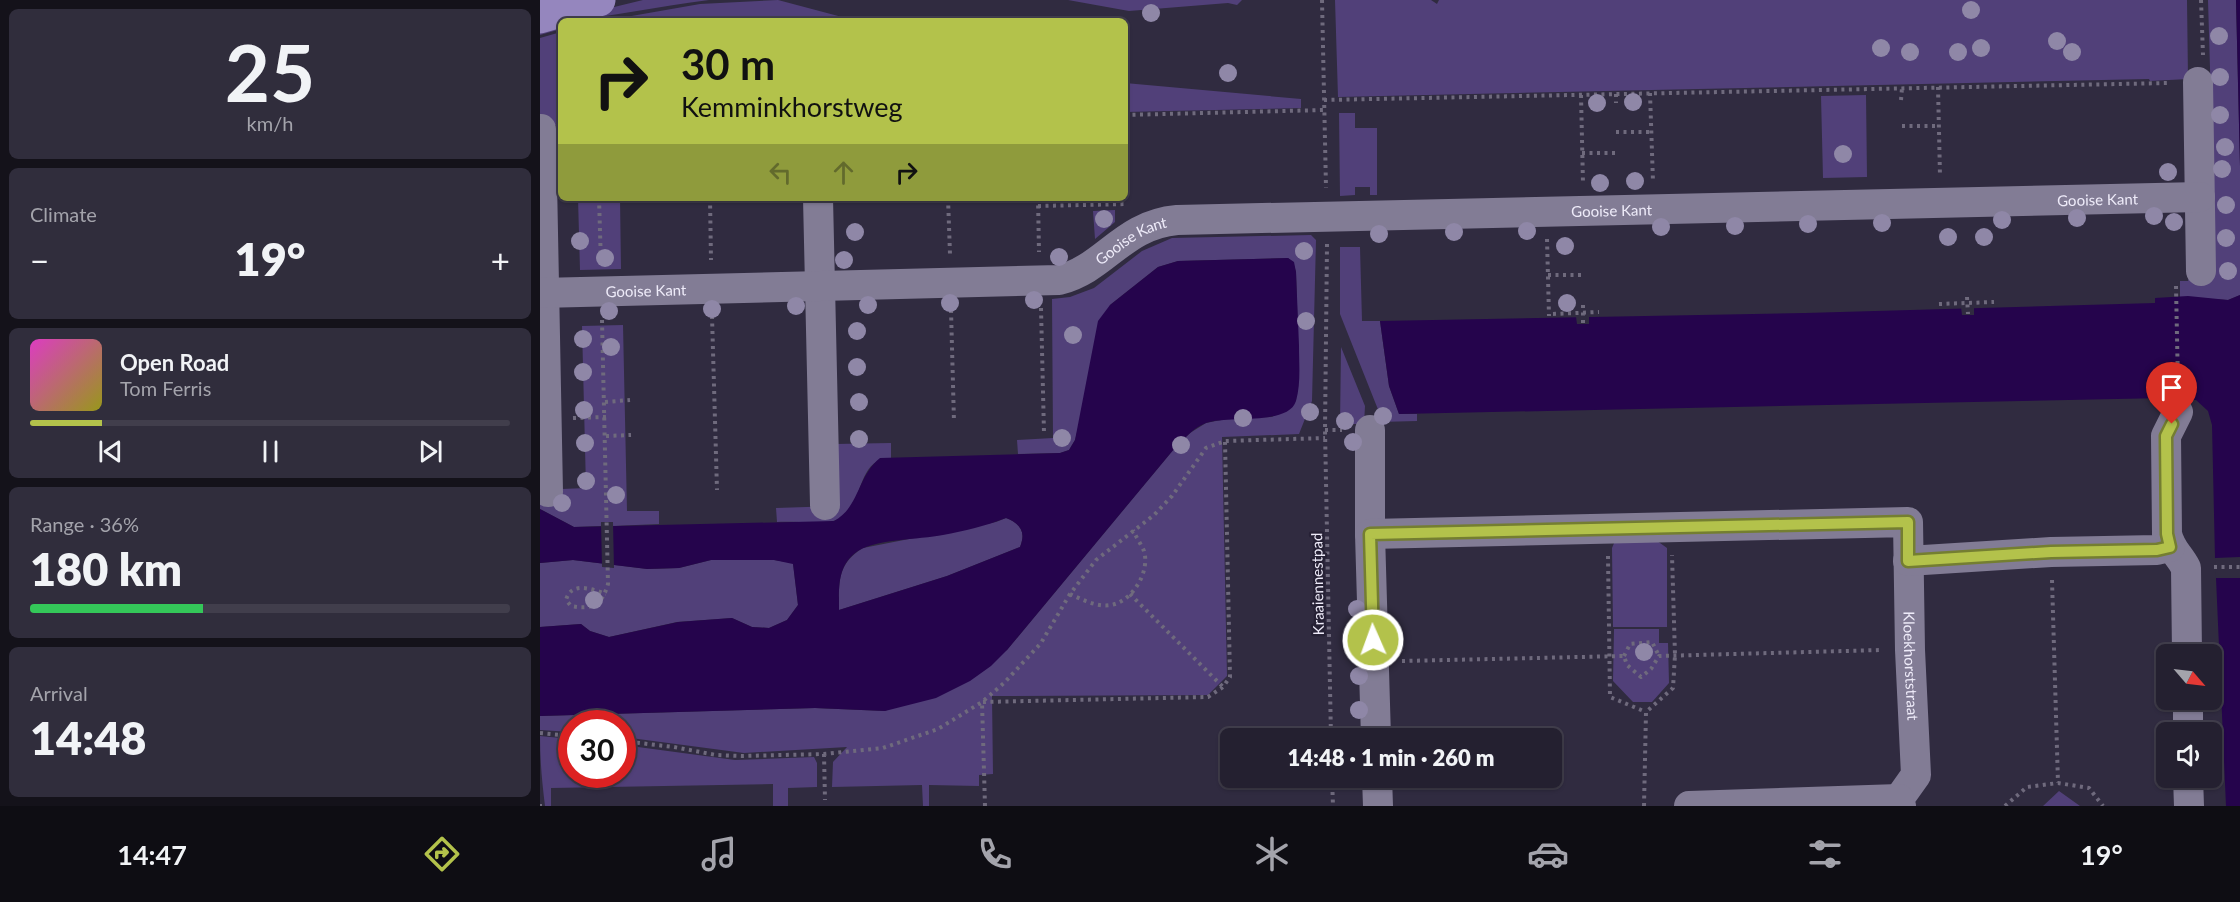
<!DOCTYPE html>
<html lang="en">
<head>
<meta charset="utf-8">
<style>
  body { margin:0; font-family:Lato,sans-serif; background:#302d3c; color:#f1f3f6; height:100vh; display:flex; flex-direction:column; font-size:22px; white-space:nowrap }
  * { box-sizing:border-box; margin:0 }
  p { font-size:20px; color:#a3a3ab }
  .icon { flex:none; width:33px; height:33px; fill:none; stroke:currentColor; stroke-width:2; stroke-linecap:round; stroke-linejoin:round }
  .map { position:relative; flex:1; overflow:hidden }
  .panel { display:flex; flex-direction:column; gap:9px; padding:9px; background:#14121a; width:540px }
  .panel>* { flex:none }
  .banner { position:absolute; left:18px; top:18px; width:570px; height:183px; border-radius:9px; box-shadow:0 2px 4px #0004,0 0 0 2px #413e4c; background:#b3c24b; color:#111; overflow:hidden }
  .needle { width:39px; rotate:118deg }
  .buttons { position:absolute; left:1616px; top:644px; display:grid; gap:12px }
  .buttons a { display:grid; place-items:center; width:66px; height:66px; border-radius:9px; background:#242030; box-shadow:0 2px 4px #0004,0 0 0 2px #413e4c; font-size:30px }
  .speed { position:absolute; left:18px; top:710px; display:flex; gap:12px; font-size:30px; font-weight:700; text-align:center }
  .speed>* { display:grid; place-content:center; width:78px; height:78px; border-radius:50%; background:#242030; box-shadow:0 2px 4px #0004,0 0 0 2px #413e4c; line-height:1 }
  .speed .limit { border:9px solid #d22; background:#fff; color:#111 }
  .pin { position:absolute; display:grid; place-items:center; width:51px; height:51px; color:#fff; margin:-62px -26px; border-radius:50% 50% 50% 0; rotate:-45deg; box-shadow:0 0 6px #0007 }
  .pin .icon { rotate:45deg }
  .me { position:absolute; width:66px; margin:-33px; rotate:358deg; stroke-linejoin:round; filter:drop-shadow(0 0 4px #0008) }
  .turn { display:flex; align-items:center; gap:21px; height:126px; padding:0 24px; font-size:27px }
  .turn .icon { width:78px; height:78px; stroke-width:2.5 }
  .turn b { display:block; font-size:42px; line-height:51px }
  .lanes { display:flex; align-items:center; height:57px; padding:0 24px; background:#0003; justify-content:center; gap:30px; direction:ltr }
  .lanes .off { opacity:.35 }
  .big { font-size:45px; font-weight:800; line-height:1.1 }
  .panel .card { flex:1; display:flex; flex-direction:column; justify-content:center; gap:9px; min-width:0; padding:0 21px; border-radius:9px; background:#302d3c }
  .panel .dial { align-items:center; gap:0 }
  .dial b { font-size:78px; line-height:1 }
  .song { display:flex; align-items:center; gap:18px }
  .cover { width:72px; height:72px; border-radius:9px; background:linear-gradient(135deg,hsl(310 70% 55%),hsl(60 70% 35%)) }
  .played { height:6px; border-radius:3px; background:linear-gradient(90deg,#b3c24b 15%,#413e4c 15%) }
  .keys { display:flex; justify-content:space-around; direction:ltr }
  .heat { display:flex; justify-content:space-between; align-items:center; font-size:33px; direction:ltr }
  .charge { height:9px; border-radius:4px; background:linear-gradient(90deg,#34c759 36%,#413e4c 0) }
  .trip { position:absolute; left:680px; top:728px; width:342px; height:60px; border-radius:9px; background:#242030; box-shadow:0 2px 4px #0004,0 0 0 2px #413e4c; font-weight:800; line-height:60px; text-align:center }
  .tabs { display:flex; height:96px; justify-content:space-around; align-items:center; background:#0e0d13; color:#a3a3ab }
  .tabs .icon { width:42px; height:42px }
  .tabs .current { color:#b3c24b }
  .tabs b { font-size:27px; color:#f1f3f6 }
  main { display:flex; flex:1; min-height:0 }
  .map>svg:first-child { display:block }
</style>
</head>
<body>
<main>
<section class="panel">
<div class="card dial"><b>25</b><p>km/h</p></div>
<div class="card"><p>Climate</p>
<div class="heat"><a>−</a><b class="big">19°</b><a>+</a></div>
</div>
<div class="card">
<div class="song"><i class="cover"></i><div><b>Open Road</b><p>Tom Ferris</p></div></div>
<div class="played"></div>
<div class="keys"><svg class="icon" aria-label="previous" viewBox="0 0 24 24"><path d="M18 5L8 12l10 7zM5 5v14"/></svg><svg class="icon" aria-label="pause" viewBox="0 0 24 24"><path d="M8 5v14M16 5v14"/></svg><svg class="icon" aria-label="next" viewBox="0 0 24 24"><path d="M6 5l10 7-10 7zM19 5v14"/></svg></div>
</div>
<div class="card"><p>Range · 36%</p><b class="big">180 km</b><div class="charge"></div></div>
<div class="card"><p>Arrival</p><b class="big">14:48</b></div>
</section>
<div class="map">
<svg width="1700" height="806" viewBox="0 0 1700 806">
  <rect width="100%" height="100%" fill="#302b40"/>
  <path fill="#514079" d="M103,0H169C120,6 71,17 21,21V29L0,35V25Z
    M238,0L317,21H63L160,4Z
    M528,0H702L697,5L688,3L589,11Z
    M795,0H891L897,4L899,0H1647L1648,79L1610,81L1609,79L798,97Z
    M1668,0H1696L1700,166V295L1688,300L1640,297V281H1648L1673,171Z
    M21,32V125H0V38Z
    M585,83L761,99V108L585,112Z
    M1326,95L1327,177L1283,178L1281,96Z
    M799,113H815V128H837V195H830V187H815V195L800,196Z
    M38,198H80L81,269L40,270Z
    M575,210V222L555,239L553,211Z
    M771,235L776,240L772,401L759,434L682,437L687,676L668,695L452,696L453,774L439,775V786L389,785V806H383L382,785L292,787L293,762L307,747L204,753L83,737L82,723H32L31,732L0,730V716L275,708L345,711L467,650L634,449L650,433L666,423L691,418L732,417L756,400L759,370L756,272L753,262L748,258L638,261L618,267L570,305L535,440L529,450L520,453L478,454L477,440L513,438L512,299L530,297L554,288L602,251L632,238Z
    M800,247H820L822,321H840L849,386L859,414H877V421L839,422V412L800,314Z
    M83,325L87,511H119V524L73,526V522H61V526L34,527L0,509V493L22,489L46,488L42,326Z
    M801,347L825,406L824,424H800Z
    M351,443V458C313,458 326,514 293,521C277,524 254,521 237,522L236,508L297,506L295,444Z
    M466,518C481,524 486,532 480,547L407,576L299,610C299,582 297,564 323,548L456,522Z
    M1113,538L1127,548V627H1073L1072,548L1075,541Z
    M33,560L108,569L139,568L171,560H234L253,563L258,605L247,620L229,628L212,627L192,618L137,622L69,637L50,631L41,624L0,627V563Z
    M1074,629H1119V643H1128L1129,683L1112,702H1093L1073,681Z
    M0,736L31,739L32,774H82L83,745L195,760L274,757L277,763V787L248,788V806H233V784L11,788V806H5C2,782 0,760 0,736Z
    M1519,791L1540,806H1503Z"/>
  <path fill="#25044c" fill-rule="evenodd" d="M1696,0H1700V166Z
    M748,258L754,262L756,272C757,296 758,321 759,346C759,363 761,384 756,401C748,426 689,415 666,423C653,428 644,439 634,449L467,650L451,666L430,681L396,698L345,711L275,708L0,716V627L41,624L50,631L69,637L138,622L192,618L212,627L229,628L247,620L258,605L253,564L234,560H171L139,568L107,569L33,560L0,563V509L34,527L294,521C320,507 317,476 340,458L520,453L529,450L535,440L558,321L570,305L618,267L638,261ZM466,518C481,524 486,532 480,547L407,576L299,610C299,590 297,568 314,554C332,538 380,540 403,535C424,531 446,526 466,518Z
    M1700,295V806H1686L1676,578H1679V558H1675L1672,425L1668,411L1656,400L1625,398L859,414L849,386L840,321L1265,313L1615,303V298L1648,296L1688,300Z"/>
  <path fill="#302b40" d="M1458,304V307H1434V315H1422L1421,307L1396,308V305Z
    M1060,313V316L1049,317V324H1037L1036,317H1011V314Z
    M61,523H73L74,568L62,567Z
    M1700,557V578H1676L1675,558Z"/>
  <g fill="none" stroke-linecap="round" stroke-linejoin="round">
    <path stroke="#6f6a7d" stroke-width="4" stroke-dasharray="3 4.5" stroke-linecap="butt" d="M782,0L786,188
      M1661,0L1663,55
      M1398,87L1400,176
      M1110,93L1113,182
      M1076,94V103
      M1041,95L1043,184
      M784,100L1629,83
      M1361,100L1362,88
      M585,115L784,110
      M1362,126H1399
      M1076,132H1111
      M1042,153H1077
      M59,198L61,264
      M170,198L171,260
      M408,198L410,254
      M498,198L499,252
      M30,201L86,200
      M498,206L587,204
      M1007,239L1009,316
      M787,244L785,430L791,738
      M1008,275H1044
      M1636,286L1638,386
      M1427,297L1428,314
      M1399,304L1454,302
      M1043,305V323
      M501,308L504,433
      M411,310L414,422
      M1013,314L1059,312
      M172,316L177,490
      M62,320L68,584C62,605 52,610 31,606L26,600C31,581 52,589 66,594
      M65,402L90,400
      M33,418L66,417
      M785,430H802
      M66,436L91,435
      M1068,556L1070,697L1106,712
      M1674,567H1700
      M1512,580L1518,783
      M530,594C543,600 560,609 575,604C594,598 610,571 604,551C601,544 596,537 593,530
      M590,594L683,687
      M1084,656L1090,644L1112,642L1119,656
      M862,661L1084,656L1087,665L1101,677L1111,669L1119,656L1342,650
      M0,733L32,736
      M82,741L134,747L176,755L202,756L284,754L343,748L398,729L442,702L464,683L501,643L530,594L556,560L614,515L632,496L666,448L685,441L785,438
      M284,754L285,800
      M792,777L793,806
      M0,804V806
      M445,806L442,702L668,697L683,687L690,677L685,441
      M1104,806L1106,712L1133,688L1135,655L1132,555
      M1465,806L1487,787L1518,783L1549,788L1563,806"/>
    <g stroke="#827c95" stroke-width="30">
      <path d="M1658,82L1661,271"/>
      <path d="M1,129L8,492"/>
      <path d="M278,198L285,505"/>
      <path id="s1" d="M0,293L519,280C566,268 582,225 637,220L1660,197"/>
      <path d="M1638,412L1626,436L1627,534C1631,551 1639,554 1646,568L1647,654"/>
      <path d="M830,430V534L836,738"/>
      <path id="s2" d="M830,534L1368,522L1370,650L1376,775L1359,799L1361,806"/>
      <path d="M1368,561L1511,552L1617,550L1630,547"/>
      <path d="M1648,699V732"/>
      <path d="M837,777L838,806"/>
      <path d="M1648,777L1649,806"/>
      <path d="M1149,806L1359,799"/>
    </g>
    <path stroke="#9586be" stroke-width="33" d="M0,17L59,0"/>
  </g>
  <g fill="#8f87a7">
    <circle cx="1431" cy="10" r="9"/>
    <circle cx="611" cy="13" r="9"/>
    <circle cx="1679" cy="36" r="9"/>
    <circle cx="1517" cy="41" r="9"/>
    <circle cx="1341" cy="48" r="9"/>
    <circle cx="1441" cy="48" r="9"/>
    <circle cx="1370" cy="52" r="9"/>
    <circle cx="1418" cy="52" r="9"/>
    <circle cx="1532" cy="52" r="9"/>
    <circle cx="688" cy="73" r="9"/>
    <circle cx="1680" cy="77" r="9"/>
    <circle cx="1093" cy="102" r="9"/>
    <circle cx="1057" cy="103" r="9"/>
    <circle cx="1680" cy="115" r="9"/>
    <circle cx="1685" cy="147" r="9"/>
    <circle cx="1303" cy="154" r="9"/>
    <circle cx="1682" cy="169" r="9"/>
    <circle cx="1628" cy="172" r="9"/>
    <circle cx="1095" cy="181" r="9"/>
    <circle cx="1060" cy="183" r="9"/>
    <circle cx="1686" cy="205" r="9"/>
    <circle cx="1614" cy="216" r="9"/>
    <circle cx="1537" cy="218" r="9"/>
    <circle cx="564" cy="219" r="9"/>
    <circle cx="1462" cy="220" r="9"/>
    <circle cx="1634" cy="222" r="9"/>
    <circle cx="1342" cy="223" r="9"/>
    <circle cx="1268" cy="224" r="9"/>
    <circle cx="1195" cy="226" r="9"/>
    <circle cx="1121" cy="227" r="9"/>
    <circle cx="987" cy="231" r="9"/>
    <circle cx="315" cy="232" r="9"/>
    <circle cx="914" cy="232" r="9"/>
    <circle cx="839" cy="234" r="9"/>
    <circle cx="1408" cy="237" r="9"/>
    <circle cx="1444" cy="237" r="9"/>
    <circle cx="1686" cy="238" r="9"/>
    <circle cx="40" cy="241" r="9"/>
    <circle cx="1025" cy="246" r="9"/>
    <circle cx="764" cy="251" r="9"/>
    <circle cx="519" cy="257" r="9"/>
    <circle cx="65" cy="258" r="9"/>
    <circle cx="304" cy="260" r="9"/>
    <circle cx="1688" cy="271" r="9"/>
    <circle cx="494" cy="300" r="9"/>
    <circle cx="410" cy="303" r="9"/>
    <circle cx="1027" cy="303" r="9"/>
    <circle cx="328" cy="305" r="9"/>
    <circle cx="256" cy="306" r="9"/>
    <circle cx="172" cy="309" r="9"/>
    <circle cx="69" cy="311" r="9"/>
    <circle cx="766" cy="321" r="9"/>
    <circle cx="317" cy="331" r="9"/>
    <circle cx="533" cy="335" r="9"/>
    <circle cx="43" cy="339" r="9"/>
    <circle cx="71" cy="347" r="9"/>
    <circle cx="317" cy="367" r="9"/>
    <circle cx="43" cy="372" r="9"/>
    <circle cx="319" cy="402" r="9"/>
    <circle cx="44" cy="410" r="9"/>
    <circle cx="770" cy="412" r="9"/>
    <circle cx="843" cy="416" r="9"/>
    <circle cx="703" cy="418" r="9"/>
    <circle cx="805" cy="421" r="9"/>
    <circle cx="522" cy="438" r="9"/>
    <circle cx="319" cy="439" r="9"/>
    <circle cx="813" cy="442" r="9"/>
    <circle cx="45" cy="443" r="9"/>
    <circle cx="641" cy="445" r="9"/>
    <circle cx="46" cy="481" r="9"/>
    <circle cx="76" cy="495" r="9"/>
    <circle cx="22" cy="503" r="9"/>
    <circle cx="54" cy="600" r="9"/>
    <circle cx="817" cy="609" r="9"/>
    <circle cx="1104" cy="652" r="9"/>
    <circle cx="819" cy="676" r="9"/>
    <circle cx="819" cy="710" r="9"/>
  </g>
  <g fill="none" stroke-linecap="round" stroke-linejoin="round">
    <defs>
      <path id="route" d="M833,640L830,534L1368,522V561L1511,552L1617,550L1630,547L1627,534L1626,436L1632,424"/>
    </defs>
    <use href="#route" stroke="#747e31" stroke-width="15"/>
    <use href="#route" stroke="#b3c24b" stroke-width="10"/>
  </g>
  <g text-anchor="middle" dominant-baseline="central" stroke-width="4.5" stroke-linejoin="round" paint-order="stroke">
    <g font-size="15" fill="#eeebf9" stroke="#262135">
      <text stroke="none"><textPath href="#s1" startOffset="1574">Gooise Kant</textPath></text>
      <text stroke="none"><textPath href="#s1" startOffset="1088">Gooise Kant</textPath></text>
      <text stroke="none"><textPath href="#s1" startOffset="602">Gooise Kant</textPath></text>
      <text stroke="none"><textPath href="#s1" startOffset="106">Gooise Kant</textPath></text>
      <text transform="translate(777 584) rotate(-91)">Kraaiennestpad</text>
      <text stroke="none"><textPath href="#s2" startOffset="682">Kloekhorststraat</textPath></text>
    </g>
  </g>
</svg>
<div class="buttons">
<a><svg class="needle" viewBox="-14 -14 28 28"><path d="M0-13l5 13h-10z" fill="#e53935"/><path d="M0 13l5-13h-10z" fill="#a3a3ab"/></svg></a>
<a><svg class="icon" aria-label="sound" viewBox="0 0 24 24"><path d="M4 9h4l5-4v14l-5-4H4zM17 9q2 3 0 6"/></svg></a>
</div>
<div class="speed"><div class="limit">30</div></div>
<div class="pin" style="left:1632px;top:424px;background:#d93025"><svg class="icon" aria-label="arrive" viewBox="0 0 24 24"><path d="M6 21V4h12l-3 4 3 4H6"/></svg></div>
<svg class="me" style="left:833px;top:640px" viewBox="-20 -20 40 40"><circle r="17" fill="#b3c24b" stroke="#fff" stroke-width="3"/><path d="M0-11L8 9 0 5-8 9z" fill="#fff"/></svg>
<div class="trip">14:48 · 1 min · 260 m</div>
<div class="banner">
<div class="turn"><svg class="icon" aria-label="right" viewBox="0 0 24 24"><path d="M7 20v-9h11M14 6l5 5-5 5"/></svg><div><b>30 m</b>Kemminkhorstweg</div></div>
<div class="lanes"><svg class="icon off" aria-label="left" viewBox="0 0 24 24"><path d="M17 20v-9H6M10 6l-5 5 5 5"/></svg><svg class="icon off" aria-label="ahead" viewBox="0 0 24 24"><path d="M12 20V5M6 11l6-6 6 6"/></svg><svg class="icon" aria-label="right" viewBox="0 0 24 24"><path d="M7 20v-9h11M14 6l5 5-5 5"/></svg></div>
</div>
</div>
</main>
<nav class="tabs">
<b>14:47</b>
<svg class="icon current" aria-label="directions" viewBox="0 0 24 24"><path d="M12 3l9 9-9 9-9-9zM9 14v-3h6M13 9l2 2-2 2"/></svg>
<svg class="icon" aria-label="music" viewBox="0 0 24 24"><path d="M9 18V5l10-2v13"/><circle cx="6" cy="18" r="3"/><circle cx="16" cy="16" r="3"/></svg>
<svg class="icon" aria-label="phone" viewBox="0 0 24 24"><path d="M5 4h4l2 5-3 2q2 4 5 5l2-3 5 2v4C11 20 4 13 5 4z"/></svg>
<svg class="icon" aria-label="climate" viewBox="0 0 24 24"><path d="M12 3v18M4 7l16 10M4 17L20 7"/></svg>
<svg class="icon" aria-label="car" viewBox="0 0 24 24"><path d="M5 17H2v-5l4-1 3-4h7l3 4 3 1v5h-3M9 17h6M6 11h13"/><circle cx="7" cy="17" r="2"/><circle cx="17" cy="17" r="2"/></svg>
<svg class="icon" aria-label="filters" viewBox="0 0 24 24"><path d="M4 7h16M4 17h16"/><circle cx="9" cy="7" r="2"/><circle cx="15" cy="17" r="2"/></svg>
<b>19°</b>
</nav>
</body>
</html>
